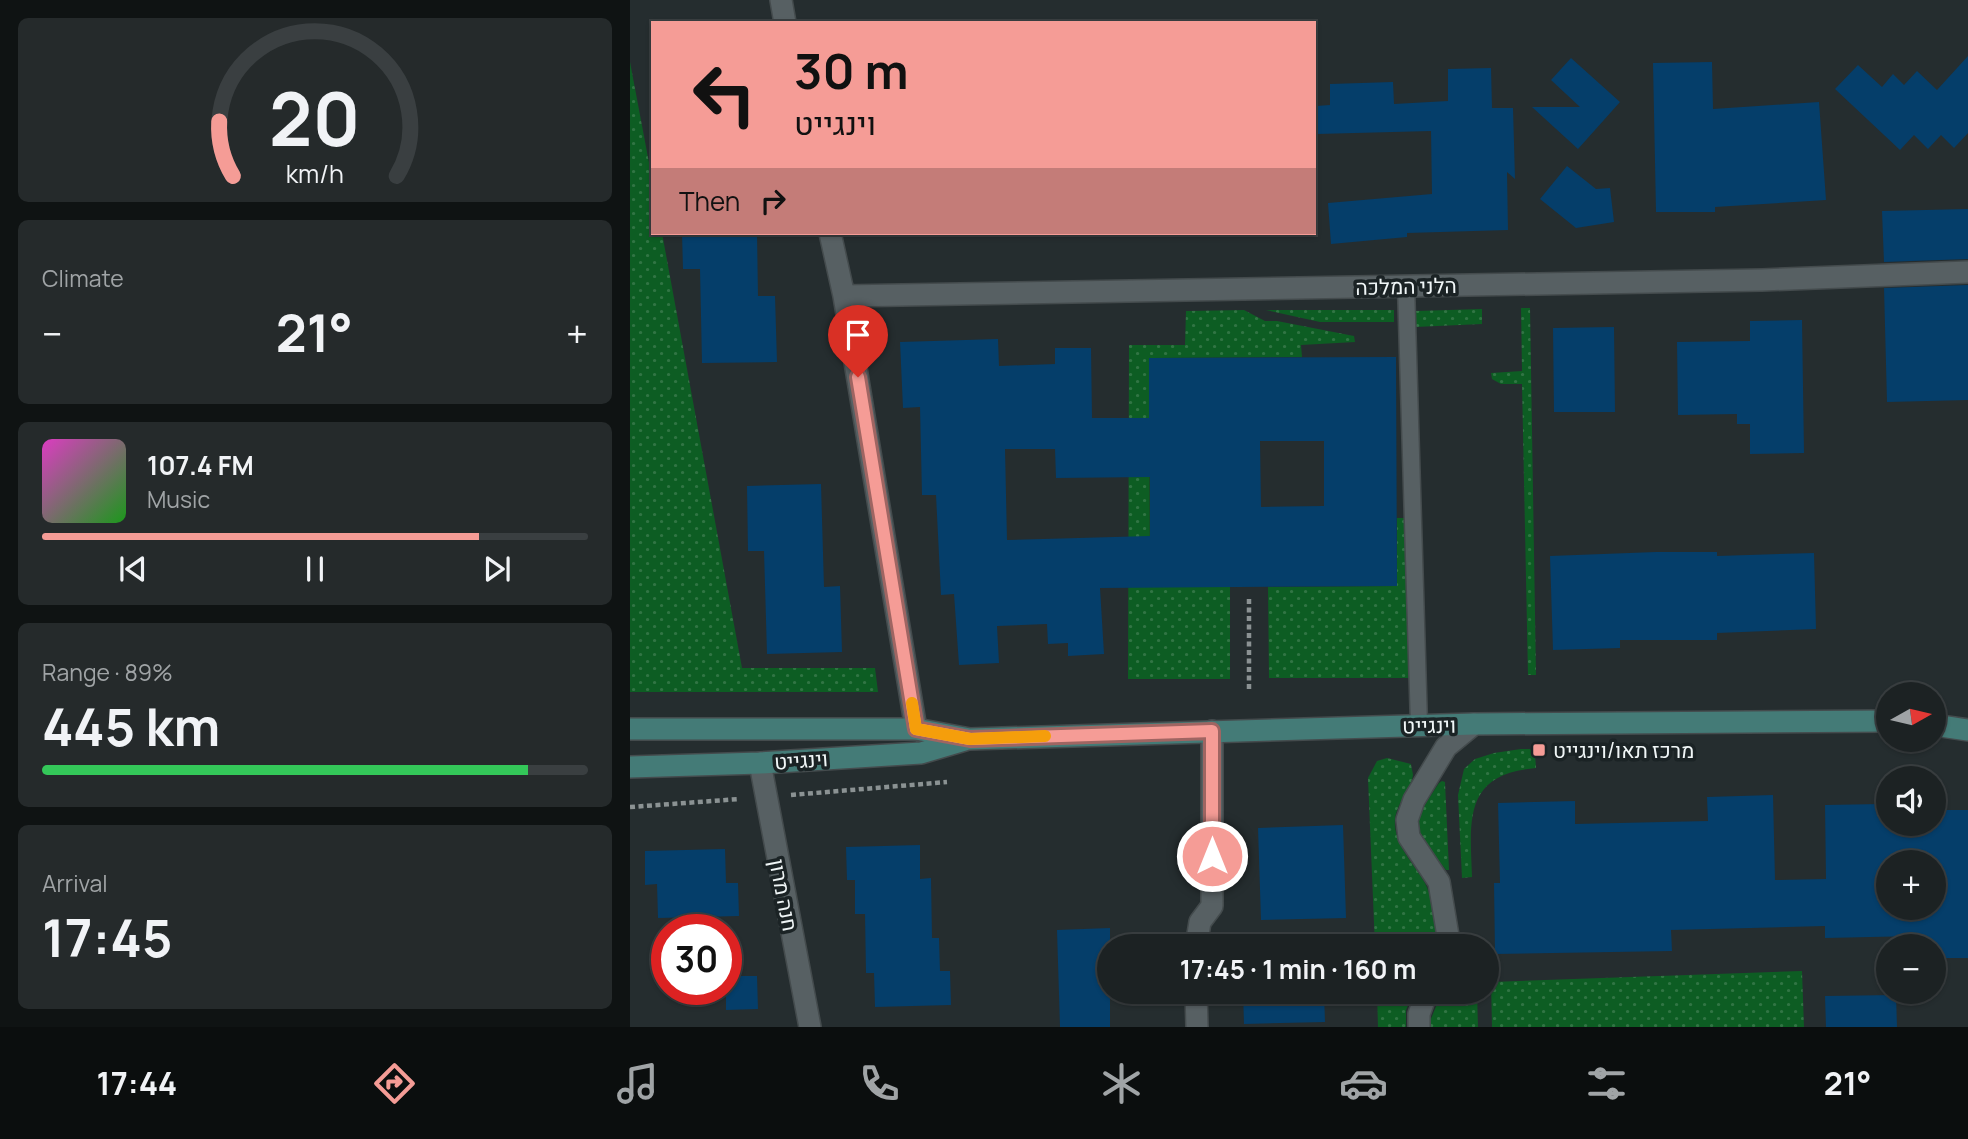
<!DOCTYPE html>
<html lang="en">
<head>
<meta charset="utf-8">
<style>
  body { margin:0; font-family:Manrope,Heebo,sans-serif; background:#252a2b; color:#f1f3f6; height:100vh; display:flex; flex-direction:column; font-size:26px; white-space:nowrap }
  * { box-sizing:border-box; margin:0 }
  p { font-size:23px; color:#a0a4a6 }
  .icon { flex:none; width:38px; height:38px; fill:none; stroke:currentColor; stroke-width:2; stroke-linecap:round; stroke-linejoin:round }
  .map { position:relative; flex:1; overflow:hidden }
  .side { display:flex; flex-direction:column; gap:18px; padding:18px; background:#0f1313; width:630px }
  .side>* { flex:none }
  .guide { position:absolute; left:21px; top:21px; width:665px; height:214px; border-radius:0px; box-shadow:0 2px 5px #0004,0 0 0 2px #3a3f41; background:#f59c96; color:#111; overflow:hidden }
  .needle { width:46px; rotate:82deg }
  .controls { position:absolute; left:1246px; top:682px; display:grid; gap:14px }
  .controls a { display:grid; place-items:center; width:70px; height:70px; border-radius:50%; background:#1c2223; box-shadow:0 2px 5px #0004,0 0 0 2px #3a3f41; font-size:35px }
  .speed { position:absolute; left:21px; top:914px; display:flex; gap:14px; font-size:35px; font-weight:700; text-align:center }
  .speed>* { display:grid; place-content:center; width:91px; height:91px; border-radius:50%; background:#1c2223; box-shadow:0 2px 5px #0004,0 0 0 2px #3a3f41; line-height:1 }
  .speed .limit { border:10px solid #d22; background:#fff; color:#111 }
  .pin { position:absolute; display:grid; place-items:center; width:60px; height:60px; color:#fff; margin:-72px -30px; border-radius:50% 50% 50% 0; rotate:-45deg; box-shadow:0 0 7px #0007 }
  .pin .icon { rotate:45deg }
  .me { position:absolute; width:77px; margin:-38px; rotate:0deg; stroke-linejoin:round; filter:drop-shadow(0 0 5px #0008) }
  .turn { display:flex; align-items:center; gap:24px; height:147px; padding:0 28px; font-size:32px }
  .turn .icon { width:91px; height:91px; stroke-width:2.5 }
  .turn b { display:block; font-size:49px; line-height:60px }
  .then { display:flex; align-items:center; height:66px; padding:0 28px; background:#0003; gap:14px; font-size:26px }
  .big { font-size:52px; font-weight:700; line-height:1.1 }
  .side .tile { flex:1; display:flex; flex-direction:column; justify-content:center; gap:10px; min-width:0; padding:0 24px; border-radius:10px; background:#252a2b }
  .side .dial { align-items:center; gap:0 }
  .dial svg { height:182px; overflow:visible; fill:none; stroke:#3a3f41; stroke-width:7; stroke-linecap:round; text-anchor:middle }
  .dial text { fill:#f1f3f6; stroke:none }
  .song { display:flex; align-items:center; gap:21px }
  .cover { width:84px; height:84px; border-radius:10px; background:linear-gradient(135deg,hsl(310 70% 55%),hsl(120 70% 35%)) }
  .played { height:7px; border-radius:4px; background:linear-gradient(90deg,#f59c96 80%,#3a3f41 80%) }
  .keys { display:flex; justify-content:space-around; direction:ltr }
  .heat { display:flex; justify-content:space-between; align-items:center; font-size:38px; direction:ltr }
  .charge { height:10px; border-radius:5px; background:linear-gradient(90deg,#34c759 89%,#3a3f41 0) }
  .trip { position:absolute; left:467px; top:934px; width:402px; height:70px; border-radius:35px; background:#1c2223; box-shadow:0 2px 5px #0004,0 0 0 2px #3a3f41; font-weight:700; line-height:70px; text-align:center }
  .menu { display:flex; height:112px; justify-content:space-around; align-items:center; background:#0b0e0e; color:#a0a4a6 }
  .menu .icon { width:49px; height:49px }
  .menu .on { color:#f59c96 }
  .menu b { font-size:32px; color:#f1f3f6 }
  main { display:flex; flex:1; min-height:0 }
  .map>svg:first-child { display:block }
</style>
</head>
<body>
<main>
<section class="side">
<div class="tile dial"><svg viewBox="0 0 100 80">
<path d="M14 69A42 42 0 1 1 86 69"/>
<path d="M14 69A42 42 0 0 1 8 45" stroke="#f59c96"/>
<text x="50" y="56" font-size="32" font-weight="700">20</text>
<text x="50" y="72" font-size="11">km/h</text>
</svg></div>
<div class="tile"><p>Climate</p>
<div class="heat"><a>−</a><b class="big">21°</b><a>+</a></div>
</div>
<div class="tile">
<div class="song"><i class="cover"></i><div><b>107.4 FM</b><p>Music</p></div></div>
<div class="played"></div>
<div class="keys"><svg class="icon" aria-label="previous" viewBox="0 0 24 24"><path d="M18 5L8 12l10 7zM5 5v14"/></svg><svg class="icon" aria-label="pause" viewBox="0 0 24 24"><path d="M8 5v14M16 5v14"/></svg><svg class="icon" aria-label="next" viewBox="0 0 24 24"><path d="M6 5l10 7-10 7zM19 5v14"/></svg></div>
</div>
<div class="tile"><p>Range · 89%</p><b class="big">445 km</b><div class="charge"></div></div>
<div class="tile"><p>Arrival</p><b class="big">17:45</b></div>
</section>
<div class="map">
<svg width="1338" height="1027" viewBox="0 0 1338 1027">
  <defs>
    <pattern id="green-dots" width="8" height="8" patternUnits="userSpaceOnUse" patternTransform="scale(1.75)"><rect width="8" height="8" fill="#0d5d23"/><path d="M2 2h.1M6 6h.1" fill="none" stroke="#317544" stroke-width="1.8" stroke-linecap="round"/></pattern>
  </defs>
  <rect width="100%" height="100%" fill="#252d2f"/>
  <path fill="url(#green-dots)" d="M0,62L23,184V233H32L112,668H245L248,692H0Z
    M891,308H900L906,675H898L892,384H871L862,379L861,373L892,371Z
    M852,309V324L785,327V311Z
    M614,310L635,321H647L724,336L725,342L671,345L672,357L519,358L520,587H600V679H498L499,345H555L556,311Z
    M636,310H764V322H690Z
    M767,518H780L782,678H639L638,587L767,586Z
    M891,749H900L905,754L906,768C833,774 840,820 842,877L832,878L828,795L834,769L845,759L864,753Z
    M757,758L781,764C781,766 783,773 783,775C780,793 763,806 765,826C767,848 785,865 795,883C804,901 808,927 804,947H745L738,778L747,761Z
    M812,781L815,782L819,870H816C783,828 778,829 809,783Z
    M1172,971L1174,1027H862L861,982Z
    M747,992H784L776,1010V1027H748Z
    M812,992H847L848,1027H800V1021Z"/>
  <path fill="#053e6a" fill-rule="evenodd" d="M1338,56V133L1324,148L1311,135L1298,149L1284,135L1270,150L1205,89L1228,65L1252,87L1263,74L1274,85L1287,71L1307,90Z
    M941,58L990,102L948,149L902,107H950L921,80Z
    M1082,62L1083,109L1189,102L1196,200L1085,207V212H1026L1023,63Z
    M861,68L862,108H883L885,179L877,172L878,230L777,233V237L701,244L698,203L802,194L801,131L687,134L686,106L700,105V84L763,82L764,104L818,101V69Z
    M937,166L966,189L980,188L984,222L946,228L910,199Z
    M1338,209V259L1254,262L1252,211Z
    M52,233H127L128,296H145L147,362L72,363L70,269H53Z
    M1338,285V400L1257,402L1254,288Z
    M1172,320L1174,453L1120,454V424H1107V414L1048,415L1047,342L1120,341V321Z
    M984,327L985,412H924L923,328Z
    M368,339L369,366L425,364V348H461L462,418H519V358L766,357L767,586L470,588L474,654L438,656V643L418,644L417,624L367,626L369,663L329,665L324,594L311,595L306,495H292L290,407L273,408L270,342ZM630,441H694V506L631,507ZM375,449H425L426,478L520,477V536L377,540Z
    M191,484L194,587L210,586L212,652L137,654L134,551H118L117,486Z
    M1026,552H1087V556L1184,553L1186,629L1087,633V640H990V648L923,650L920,556Z
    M1143,795L1145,880L1196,879L1195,805L1252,804L1253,824H1304V810H1338V958H1304V947H1288L1287,936L1195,938V926L1041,930L1042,951L865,954L864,883H870L868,803L945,801V824L1078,821L1077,797ZM1258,863H1304V908H1258Z
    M713,825L716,918L631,920L628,828Z
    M290,845V879L301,878L302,938H309L310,971H320L321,1005L245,1007L244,973H236L235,914H225V880H217L216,847Z
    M95,849L96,883H108L109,916L28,918L27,884L15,885V851Z
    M480,928V1027H430L427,930Z
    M96,976H127L128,1009L96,1010Z
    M613,992H694L695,1022L614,1024Z
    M1266,995L1267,1027H1196L1195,996Z"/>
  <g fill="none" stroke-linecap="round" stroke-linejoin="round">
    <defs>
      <path id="lane" d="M776,286L789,725"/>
      <path id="street" d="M151,0L155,23
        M200,233L214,296L286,729
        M214,296L1132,280L1338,272
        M130,763L180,1027
        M566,947L570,922L582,906V731
        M815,947L818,936L809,882L779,837L777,820L784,800L816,747L844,724
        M566,992L567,1027
        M789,1027V1014L797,992"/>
      <path id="secondary" d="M1304,725L1338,730
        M0,729H286L340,739L844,724L1258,721
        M0,767L130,763L291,753L335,740"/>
    </defs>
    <use href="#lane" stroke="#444b4d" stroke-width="19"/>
    <use href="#street" stroke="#444b4d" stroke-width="24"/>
    <use href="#secondary" stroke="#444b4d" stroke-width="24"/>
    <path stroke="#8b9293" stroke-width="4.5" stroke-dasharray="5 3.5" stroke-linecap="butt" d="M619,689V596
      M161,795L317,782
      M0,807L110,799"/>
    <use href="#lane" stroke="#576063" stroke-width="16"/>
    <use href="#street" stroke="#576063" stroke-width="21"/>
    <use href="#secondary" stroke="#447b77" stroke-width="21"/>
  </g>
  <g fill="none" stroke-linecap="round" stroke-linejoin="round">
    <defs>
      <path id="route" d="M228,377L286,729L340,739L582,731V856"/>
    </defs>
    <use href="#route" stroke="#9f6562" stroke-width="18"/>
    <use href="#route" stroke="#f59c96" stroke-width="12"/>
    <path stroke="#f59e0b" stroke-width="12" d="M282,703L286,729L340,739L415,736"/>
  </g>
  <rect fill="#f59c96" stroke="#1b2325" stroke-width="2.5" x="902" y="743" width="14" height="14" rx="3.5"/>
  <g text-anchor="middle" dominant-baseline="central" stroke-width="7" stroke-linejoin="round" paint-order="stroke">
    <g font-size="21" fill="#f0f6f7" stroke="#1b2325">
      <text transform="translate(776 286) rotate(-1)">הלני המלכה</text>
      <text transform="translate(799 725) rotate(-1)">וינגייט</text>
      <text transform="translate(171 760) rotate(-4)">וינגייט</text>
      <text transform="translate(154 895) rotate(79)">חנה מרון</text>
    </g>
    <g font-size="21" fill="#f0f6f7" stroke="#1b2325" text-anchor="start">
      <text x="923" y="750">מרכז תאו/וינגייט</text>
    </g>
  </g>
</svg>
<div class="controls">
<a><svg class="needle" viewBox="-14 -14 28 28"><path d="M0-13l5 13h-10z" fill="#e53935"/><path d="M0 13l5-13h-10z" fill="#a0a4a6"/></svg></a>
<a><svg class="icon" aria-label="sound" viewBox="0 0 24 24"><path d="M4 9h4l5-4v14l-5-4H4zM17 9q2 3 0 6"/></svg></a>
<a>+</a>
<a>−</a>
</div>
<div class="speed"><div class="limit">30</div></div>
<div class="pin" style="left:228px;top:377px;background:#d93025"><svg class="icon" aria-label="arrive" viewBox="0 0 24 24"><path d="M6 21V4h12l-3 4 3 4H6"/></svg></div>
<svg class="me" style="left:582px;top:856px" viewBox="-20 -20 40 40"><circle r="17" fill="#f59c96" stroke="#fff" stroke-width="3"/><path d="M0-11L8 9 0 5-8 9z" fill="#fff"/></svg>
<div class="trip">17:45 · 1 min · 160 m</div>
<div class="guide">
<div class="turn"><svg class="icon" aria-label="left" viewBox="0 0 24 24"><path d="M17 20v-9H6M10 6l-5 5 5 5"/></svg><div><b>30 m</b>וינגייט</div></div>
<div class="then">Then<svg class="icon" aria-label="right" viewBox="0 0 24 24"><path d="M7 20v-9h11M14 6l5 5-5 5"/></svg></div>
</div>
</div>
</main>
<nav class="menu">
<b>17:44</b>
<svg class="icon on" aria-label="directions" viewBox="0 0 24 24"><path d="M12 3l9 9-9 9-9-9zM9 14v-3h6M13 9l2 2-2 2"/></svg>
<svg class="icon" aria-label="music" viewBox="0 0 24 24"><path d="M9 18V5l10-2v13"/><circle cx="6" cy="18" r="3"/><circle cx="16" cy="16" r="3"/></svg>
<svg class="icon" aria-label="phone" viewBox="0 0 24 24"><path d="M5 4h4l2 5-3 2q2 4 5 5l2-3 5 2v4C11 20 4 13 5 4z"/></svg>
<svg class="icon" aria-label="climate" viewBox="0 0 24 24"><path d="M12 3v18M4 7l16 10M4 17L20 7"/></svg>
<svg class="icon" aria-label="car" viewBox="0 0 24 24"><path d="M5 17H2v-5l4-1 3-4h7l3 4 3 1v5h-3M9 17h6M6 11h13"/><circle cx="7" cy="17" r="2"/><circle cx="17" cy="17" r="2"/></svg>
<svg class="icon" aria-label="filters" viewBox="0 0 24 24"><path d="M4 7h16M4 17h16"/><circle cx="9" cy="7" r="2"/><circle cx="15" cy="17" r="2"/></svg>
<b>21°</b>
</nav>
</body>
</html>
